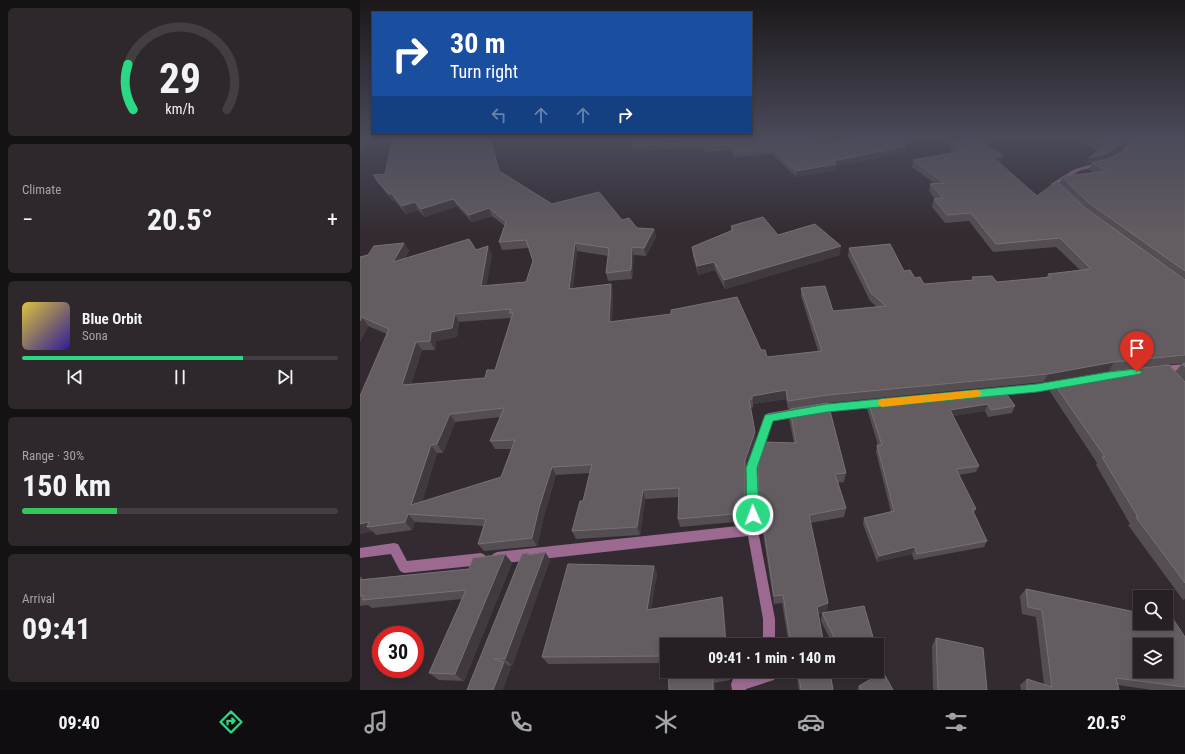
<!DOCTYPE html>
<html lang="en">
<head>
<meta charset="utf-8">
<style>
  body { margin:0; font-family:"Roboto Condensed",sans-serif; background:#2e282d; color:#f1f3f6; height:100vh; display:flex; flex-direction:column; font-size:15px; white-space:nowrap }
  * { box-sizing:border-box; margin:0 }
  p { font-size:13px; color:#a4a3a7 }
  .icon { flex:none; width:22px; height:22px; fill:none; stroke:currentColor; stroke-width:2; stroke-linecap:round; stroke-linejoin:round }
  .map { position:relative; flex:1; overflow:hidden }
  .panel { display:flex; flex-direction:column; gap:8px; padding:8px; background:#151214; width:360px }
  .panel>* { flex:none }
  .banner { position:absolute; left:12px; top:12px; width:380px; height:122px; border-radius:0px; box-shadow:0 2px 6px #0003,0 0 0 1px #423e42; background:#1a4fa0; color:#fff; overflow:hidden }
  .tools { position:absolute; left:773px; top:590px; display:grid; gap:8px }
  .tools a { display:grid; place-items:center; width:40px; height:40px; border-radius:0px; background:#262025; box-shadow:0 2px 6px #0003,0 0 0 1px #423e42; font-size:20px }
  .speed { position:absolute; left:12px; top:626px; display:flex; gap:8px; font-size:20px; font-weight:700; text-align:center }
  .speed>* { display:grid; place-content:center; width:52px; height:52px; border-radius:50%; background:#262025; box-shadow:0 2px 6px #0003,0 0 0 1px #423e42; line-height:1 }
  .speed .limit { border:6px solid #d22; background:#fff; color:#111 }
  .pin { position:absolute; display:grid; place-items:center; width:34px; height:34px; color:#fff; margin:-41px -17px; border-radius:50% 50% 50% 0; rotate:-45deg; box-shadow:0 0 4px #0007 }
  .pin .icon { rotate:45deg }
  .me { position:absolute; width:44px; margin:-22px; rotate:358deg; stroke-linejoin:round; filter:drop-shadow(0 0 3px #0008) }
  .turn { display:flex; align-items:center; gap:14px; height:84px; padding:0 12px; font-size:18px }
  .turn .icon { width:52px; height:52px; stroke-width:2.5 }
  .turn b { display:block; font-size:28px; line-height:34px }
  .lanes { display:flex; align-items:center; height:38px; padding:0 12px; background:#0003; justify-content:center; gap:20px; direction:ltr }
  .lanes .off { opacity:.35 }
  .big { font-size:30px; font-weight:700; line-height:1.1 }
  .panel .tile { flex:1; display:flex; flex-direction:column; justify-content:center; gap:6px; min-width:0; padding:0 14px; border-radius:6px; background:#2e282d }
  .panel .dial { align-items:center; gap:0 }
  .dial svg { height:104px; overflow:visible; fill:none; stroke:#423e42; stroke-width:7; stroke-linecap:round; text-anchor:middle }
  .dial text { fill:#f1f3f6; stroke:none }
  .song { display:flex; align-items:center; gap:12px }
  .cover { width:48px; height:48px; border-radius:6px; background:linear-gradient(135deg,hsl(50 70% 55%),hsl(250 70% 35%)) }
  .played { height:4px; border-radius:2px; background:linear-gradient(90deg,#2bd884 70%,#423e42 70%) }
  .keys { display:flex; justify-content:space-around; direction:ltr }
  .heat { display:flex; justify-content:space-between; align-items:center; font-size:22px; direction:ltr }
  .charge { height:6px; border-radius:3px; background:linear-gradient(90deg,#34c759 30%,#423e42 0) }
  .trip { position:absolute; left:300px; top:638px; width:224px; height:40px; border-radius:0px; background:#262025; box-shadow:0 2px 6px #0003,0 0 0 1px #423e42; font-weight:700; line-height:40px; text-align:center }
  .tabs { display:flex; height:64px; justify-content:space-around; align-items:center; background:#0f0d0f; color:#a4a3a7 }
  .tabs .icon { width:28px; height:28px }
  .tabs .current { color:#2bd884 }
  .tabs b { font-size:18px; color:#f1f3f6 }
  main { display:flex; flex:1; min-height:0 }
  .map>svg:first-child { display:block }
</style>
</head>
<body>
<main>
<section class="panel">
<div class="tile dial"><svg viewBox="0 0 100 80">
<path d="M14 69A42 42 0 1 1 86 69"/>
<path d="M14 69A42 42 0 0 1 10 34" stroke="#2bd884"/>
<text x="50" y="56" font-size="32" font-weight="700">29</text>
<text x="50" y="72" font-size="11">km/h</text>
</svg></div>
<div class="tile"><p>Climate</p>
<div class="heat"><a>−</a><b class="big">20.5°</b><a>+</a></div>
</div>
<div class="tile">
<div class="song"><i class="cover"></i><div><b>Blue Orbit</b><p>Sona</p></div></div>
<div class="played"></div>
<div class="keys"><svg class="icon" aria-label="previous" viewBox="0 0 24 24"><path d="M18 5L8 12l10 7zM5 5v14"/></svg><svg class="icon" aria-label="pause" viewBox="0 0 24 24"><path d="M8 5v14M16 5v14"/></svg><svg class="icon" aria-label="next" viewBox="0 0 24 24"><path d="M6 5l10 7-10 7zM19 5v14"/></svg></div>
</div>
<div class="tile"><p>Range · 30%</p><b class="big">150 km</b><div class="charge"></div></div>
<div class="tile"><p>Arrival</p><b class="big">09:41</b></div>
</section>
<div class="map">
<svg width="825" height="690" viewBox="0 0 825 690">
  <rect width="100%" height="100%" fill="#332b31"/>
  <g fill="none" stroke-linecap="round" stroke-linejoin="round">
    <path fill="#9c6a90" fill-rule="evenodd" d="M783,137H790C785,140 779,141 774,143C767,147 766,157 756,157V155L761,152L769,142Z
      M740,162L743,164L742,165L719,171L697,184L700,188L699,189H695L691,184L715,169Z
      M825,364V370L802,372L799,371L798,369L799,367L802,366Z
      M701,381L704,382L705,384L704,386L677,391L634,395L631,394L630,392L631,390L634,389L677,385Z
      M519,400L522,401L523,403L522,405L519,406L458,412L455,411L453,409L455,407L458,406Z
      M439,408L442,410L444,412L442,414L413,420L397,468L398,530L415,619V645H403V619L388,536L137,564L133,562L131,558L133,554L137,552L387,525V468L404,417L406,414L409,413Z
      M34,543L38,544L47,561L121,553L125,555L127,559L125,563L121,565L44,573L40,571L31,554L0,558V548Z
      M400,671H416L414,680L386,689V690H372L371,684L373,679Z"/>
  </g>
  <path fill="#544d52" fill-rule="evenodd" d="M269,137H451L458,144L546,152L476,166V170L436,177L412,154L374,157L372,150L344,152L343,148L303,149L274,153Z
    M708,137H778L768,141L760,151L742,160L825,137V363L749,371L683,382L468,403L486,473L484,482L478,483L486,508L484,517L450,523L468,603L467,611L458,614L464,645H429L422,603L414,604L401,520H399L398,459L434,443L429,419L430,409L449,406L428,409L426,399L393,404V407L390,408L395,441L386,468V521L320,527L318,519L319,497L285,499L280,535L216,539L212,531L223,501L230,473L196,475L184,516L177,546L124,551L118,544L124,526L55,522L52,530L16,535L12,531L0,534L27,334L8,326L0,342V257L44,243L49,251L45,258L116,250L132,254L126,286L166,282L173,261L169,248L142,250L139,242L145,226L132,216L112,222L97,206L65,217L58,210L46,214L35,201H33L17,182L13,175L140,171L192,204L262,220L277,228L294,229L296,237L286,256L274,255L272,279L248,281L246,273L248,256L217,251L213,288L251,284L253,293L252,322L401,350L407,357L458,351L441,296V288L473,311L517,307L510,301L488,256L489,248L544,271L564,284L612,280V277L637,282L686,278L688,274L720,270L696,247L633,252L609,221L585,223L572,207L574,199H575L569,191L570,184L574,183L552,167L553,160L594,152L590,149L591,142L641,163H639L677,196L700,184L702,177L734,172L729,170L732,163L726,165L729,158L738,151ZM151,318V319L135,370L125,378L51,384L62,350H75L76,341L97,337L99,322ZM140,417L130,441L135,449H151L141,477L62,502L77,453H83L95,422Z
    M371,226L418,235L480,255L365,289L355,270L338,275L333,256L332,247L371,231Z
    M825,363V599L823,600L768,525L770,524L736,465L737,463L689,390L693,382L815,372L822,364Z
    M643,389L655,406L652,413L628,417L625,411L593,416L619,466L616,472L599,475L616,509L614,513L627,541L624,547L554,560L552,554L517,562L503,524L504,518L531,512L516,452L517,445H518L507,409L508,402Z
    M185,552L190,560L152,666H148L151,668L107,690L168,553L169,555Z
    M145,554L152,563L104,681L79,680L69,673L102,599L12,608L8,605L0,606V576L3,579L109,569Z
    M294,566L297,574L291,609L362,597L364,605L307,645V663L188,664L182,657Z
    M666,589L825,637V690H792L758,685L759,690H661L660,685L667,679L684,685L676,617L662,614L660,596Z
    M462,613L515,644L514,645H473L461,621Z
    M576,638L627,690H573L572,646Z
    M308,671H369L370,680L354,683L355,690H309Z
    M436,671H470L473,690H439Z
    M499,686L533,690H497Z"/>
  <path fill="#40393e" d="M9,137H15L0,154V147Z
    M130,137L142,178L139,171Z
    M769,137H778L768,141L760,151L741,161L726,165L729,158Z
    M302,144L303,149L274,153L273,147Z
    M546,146V152L476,166V170L436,177V171L473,161Z
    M643,156L641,163L631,164L633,157Z
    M31,193L35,201H33L29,194Z
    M93,199L97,206L65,217L61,209Z
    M55,202L58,210L46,214L42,206Z
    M129,208L132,216L112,222L109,215Z
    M294,229L296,237L286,256L284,248Z
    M44,243L49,251L38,270L33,262Z
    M215,243L217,251L212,297L209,289Z
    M128,246L132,254L125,294L121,286Z
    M481,246L480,255L365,289L364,280Z
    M272,247L274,255L272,279L271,270Z
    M354,262L355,270L338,275L337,266Z
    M251,284L253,293L252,331L249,322Z
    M95,314L99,322L97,337L76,341L75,350L70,341L71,332Z
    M2,317L8,326L0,342V321Z
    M56,342L62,350L48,393L42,385Z
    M754,362L749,371L683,382L688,374Z
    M426,390V399L393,404L392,396Z
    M628,404L625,411L588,417L590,410Z
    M90,414L95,422L83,453L77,444Z
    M395,432V441L386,468V521L385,460Z
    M71,445L77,453L58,514L51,505Z
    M192,467L196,475L184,516L177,546L172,538L179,508Z
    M283,490L285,499L280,535L277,527Z
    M48,514L55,522L52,530L45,522Z
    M9,522L7,527L12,531L0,534V524Z
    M555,547L552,554L517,562L519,556Z
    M185,552L190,560L152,666L145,659Z
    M145,554L152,563L104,681L95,674Z
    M294,566L297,574L290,617L287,610Z
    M362,597L364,605L367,645H366Z
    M468,603L467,611L456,615L457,607Z
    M144,662L151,668L143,690H133Z
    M353,676L355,690H353Z"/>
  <path fill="#635c61" stroke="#777075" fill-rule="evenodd" d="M0,137H9L0,147Z
    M33,137H130L139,171L192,204L239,192L262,220L269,218L277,228L294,229L284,248L272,247L271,270L246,273L249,248L215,243L209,289L251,284L249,322L311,314V310L377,297L401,350H405L407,357L462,351L441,288L465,286L473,311L526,306L511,293L489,248L530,244L544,271L550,270L555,278L560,277L564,284L614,280L612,277L632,276L637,282L691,277L688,274L731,269L700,238L636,244L611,213L587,215L574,199L583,198L570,184L584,183L553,160L603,151L591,142L618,139L643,156L633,157L677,196L697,181L724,207L825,280V355L754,362L688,374L468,395L428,401L426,390L392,396V399H389L395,432L385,460V513L318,519L319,488L283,490L277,527L212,531L220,501H223L232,464L227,465L192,467L179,508L172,538L118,544L126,519L48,514L45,522L7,527L9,522L0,524V396L29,329L2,317L0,321V257L8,255L14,246L44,243L33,262L109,239L116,250L128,246L121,286L166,282L173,261L166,240L139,242L146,222L129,208L109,215L93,199L61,209L55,202L42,206L31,193L29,194L13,175L25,174ZM151,309L149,313H153L135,370H127L125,378L42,385L56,342L70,341L71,332L92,328L95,314ZM144,408L130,441L155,440L141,477L51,505L71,445L77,444L90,414Z
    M270,137H451L458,144L512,137H545L546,146L473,161L476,164L436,171L412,149L374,152L371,145L343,146L342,142L302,144L273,147Z
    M726,137H769L763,144L745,154L729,158L745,145Z
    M780,137H825V271L729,203L702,177L705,176L749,171L732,163L750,158L769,148L777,138Z
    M403,217L418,235L455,224L481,246L364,280L354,262L337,266L332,247L373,230L371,226Z
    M825,363V367L822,364Z
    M809,365L825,382V583L776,517H778L742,457H745L693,382L755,371Z
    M643,389L655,406L631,410L628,404L590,410L619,466L596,469L616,509H612L627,541L557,554L555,547L519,556L504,518L534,511L517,445H522L508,402Z
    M468,403L486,473L475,474L486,508L449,515L468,603L457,607L464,645H431L423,595L414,596L401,511H399L398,459L404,442L436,443L430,409Z
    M185,552L145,659H134L144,662L133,690H107L162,554L168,553V555Z
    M145,554L95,674L69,673L106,590L2,600L4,596H0V580L109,569L113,558Z
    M208,564L294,566L287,610L362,597L366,645H307V656L182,657Z
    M666,589L780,613V623H806V618L813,619L825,637V687L756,678L759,690H667V679L692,687L682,610L668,607ZM780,645H806V671H780Z
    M504,606L515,644L509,645H478L462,613Z
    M576,638L623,648L627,690H578Z
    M308,671H369V674L353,676V690H309Z
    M438,671H470L473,690H441Z
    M523,672L533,690H501L499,686Z"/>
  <linearGradient id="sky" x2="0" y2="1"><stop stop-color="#1c181b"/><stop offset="0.59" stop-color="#4a4a5a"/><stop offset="1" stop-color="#4a4a5a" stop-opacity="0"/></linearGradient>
  <rect width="825" height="234" fill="url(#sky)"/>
  <path fill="#2bd884" stroke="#1c8c56" d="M777,369L782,372L780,374L677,392L467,412L413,421L397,468L399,515L397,519L393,520L389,519L387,515L386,468L405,415L467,404L677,384L749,372Z"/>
  <path fill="#f59e0b" d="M616,390L620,391L621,394L620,396L616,397L522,407L519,405L517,403L519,400L522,399Z"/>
</svg>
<div class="tools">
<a><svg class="icon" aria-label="search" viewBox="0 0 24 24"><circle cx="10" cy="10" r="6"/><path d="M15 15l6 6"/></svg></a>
<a><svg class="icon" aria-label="layers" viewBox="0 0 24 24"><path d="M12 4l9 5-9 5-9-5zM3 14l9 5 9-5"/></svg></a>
</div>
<div class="speed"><div class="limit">30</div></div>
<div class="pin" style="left:777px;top:372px;background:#d93025"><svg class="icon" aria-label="arrive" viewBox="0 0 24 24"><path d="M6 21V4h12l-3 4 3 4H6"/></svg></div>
<svg class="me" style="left:393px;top:515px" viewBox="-20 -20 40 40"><circle r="17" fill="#2bd884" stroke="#fff" stroke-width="3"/><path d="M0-11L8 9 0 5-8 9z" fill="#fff"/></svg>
<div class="trip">09:41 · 1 min · 140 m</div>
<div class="banner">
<div class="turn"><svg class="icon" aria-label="right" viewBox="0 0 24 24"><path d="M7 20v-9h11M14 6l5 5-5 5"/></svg><div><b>30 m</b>Turn right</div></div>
<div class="lanes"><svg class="icon off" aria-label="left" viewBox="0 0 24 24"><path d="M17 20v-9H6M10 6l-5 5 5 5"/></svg><svg class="icon off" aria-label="ahead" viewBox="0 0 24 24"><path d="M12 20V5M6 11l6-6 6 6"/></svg><svg class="icon off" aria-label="ahead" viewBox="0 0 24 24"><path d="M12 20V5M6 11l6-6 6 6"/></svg><svg class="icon" aria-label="right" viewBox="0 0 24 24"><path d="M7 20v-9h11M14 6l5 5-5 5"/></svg></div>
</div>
</div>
</main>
<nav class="tabs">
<b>09:40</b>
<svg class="icon current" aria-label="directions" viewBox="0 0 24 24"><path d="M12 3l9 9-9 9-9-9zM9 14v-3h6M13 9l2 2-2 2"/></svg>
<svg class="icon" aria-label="music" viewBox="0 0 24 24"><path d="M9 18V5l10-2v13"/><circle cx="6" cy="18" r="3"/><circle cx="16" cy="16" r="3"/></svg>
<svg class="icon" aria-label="phone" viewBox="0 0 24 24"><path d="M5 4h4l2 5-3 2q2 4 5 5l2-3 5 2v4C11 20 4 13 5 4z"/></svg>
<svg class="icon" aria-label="climate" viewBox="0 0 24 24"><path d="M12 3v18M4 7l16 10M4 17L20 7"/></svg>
<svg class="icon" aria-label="car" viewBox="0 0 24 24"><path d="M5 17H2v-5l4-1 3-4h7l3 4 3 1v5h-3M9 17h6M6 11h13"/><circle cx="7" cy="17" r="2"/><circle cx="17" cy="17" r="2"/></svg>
<svg class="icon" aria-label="filters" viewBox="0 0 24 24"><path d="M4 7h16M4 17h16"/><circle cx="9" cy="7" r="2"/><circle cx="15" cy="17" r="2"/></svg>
<b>20.5°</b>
</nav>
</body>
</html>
